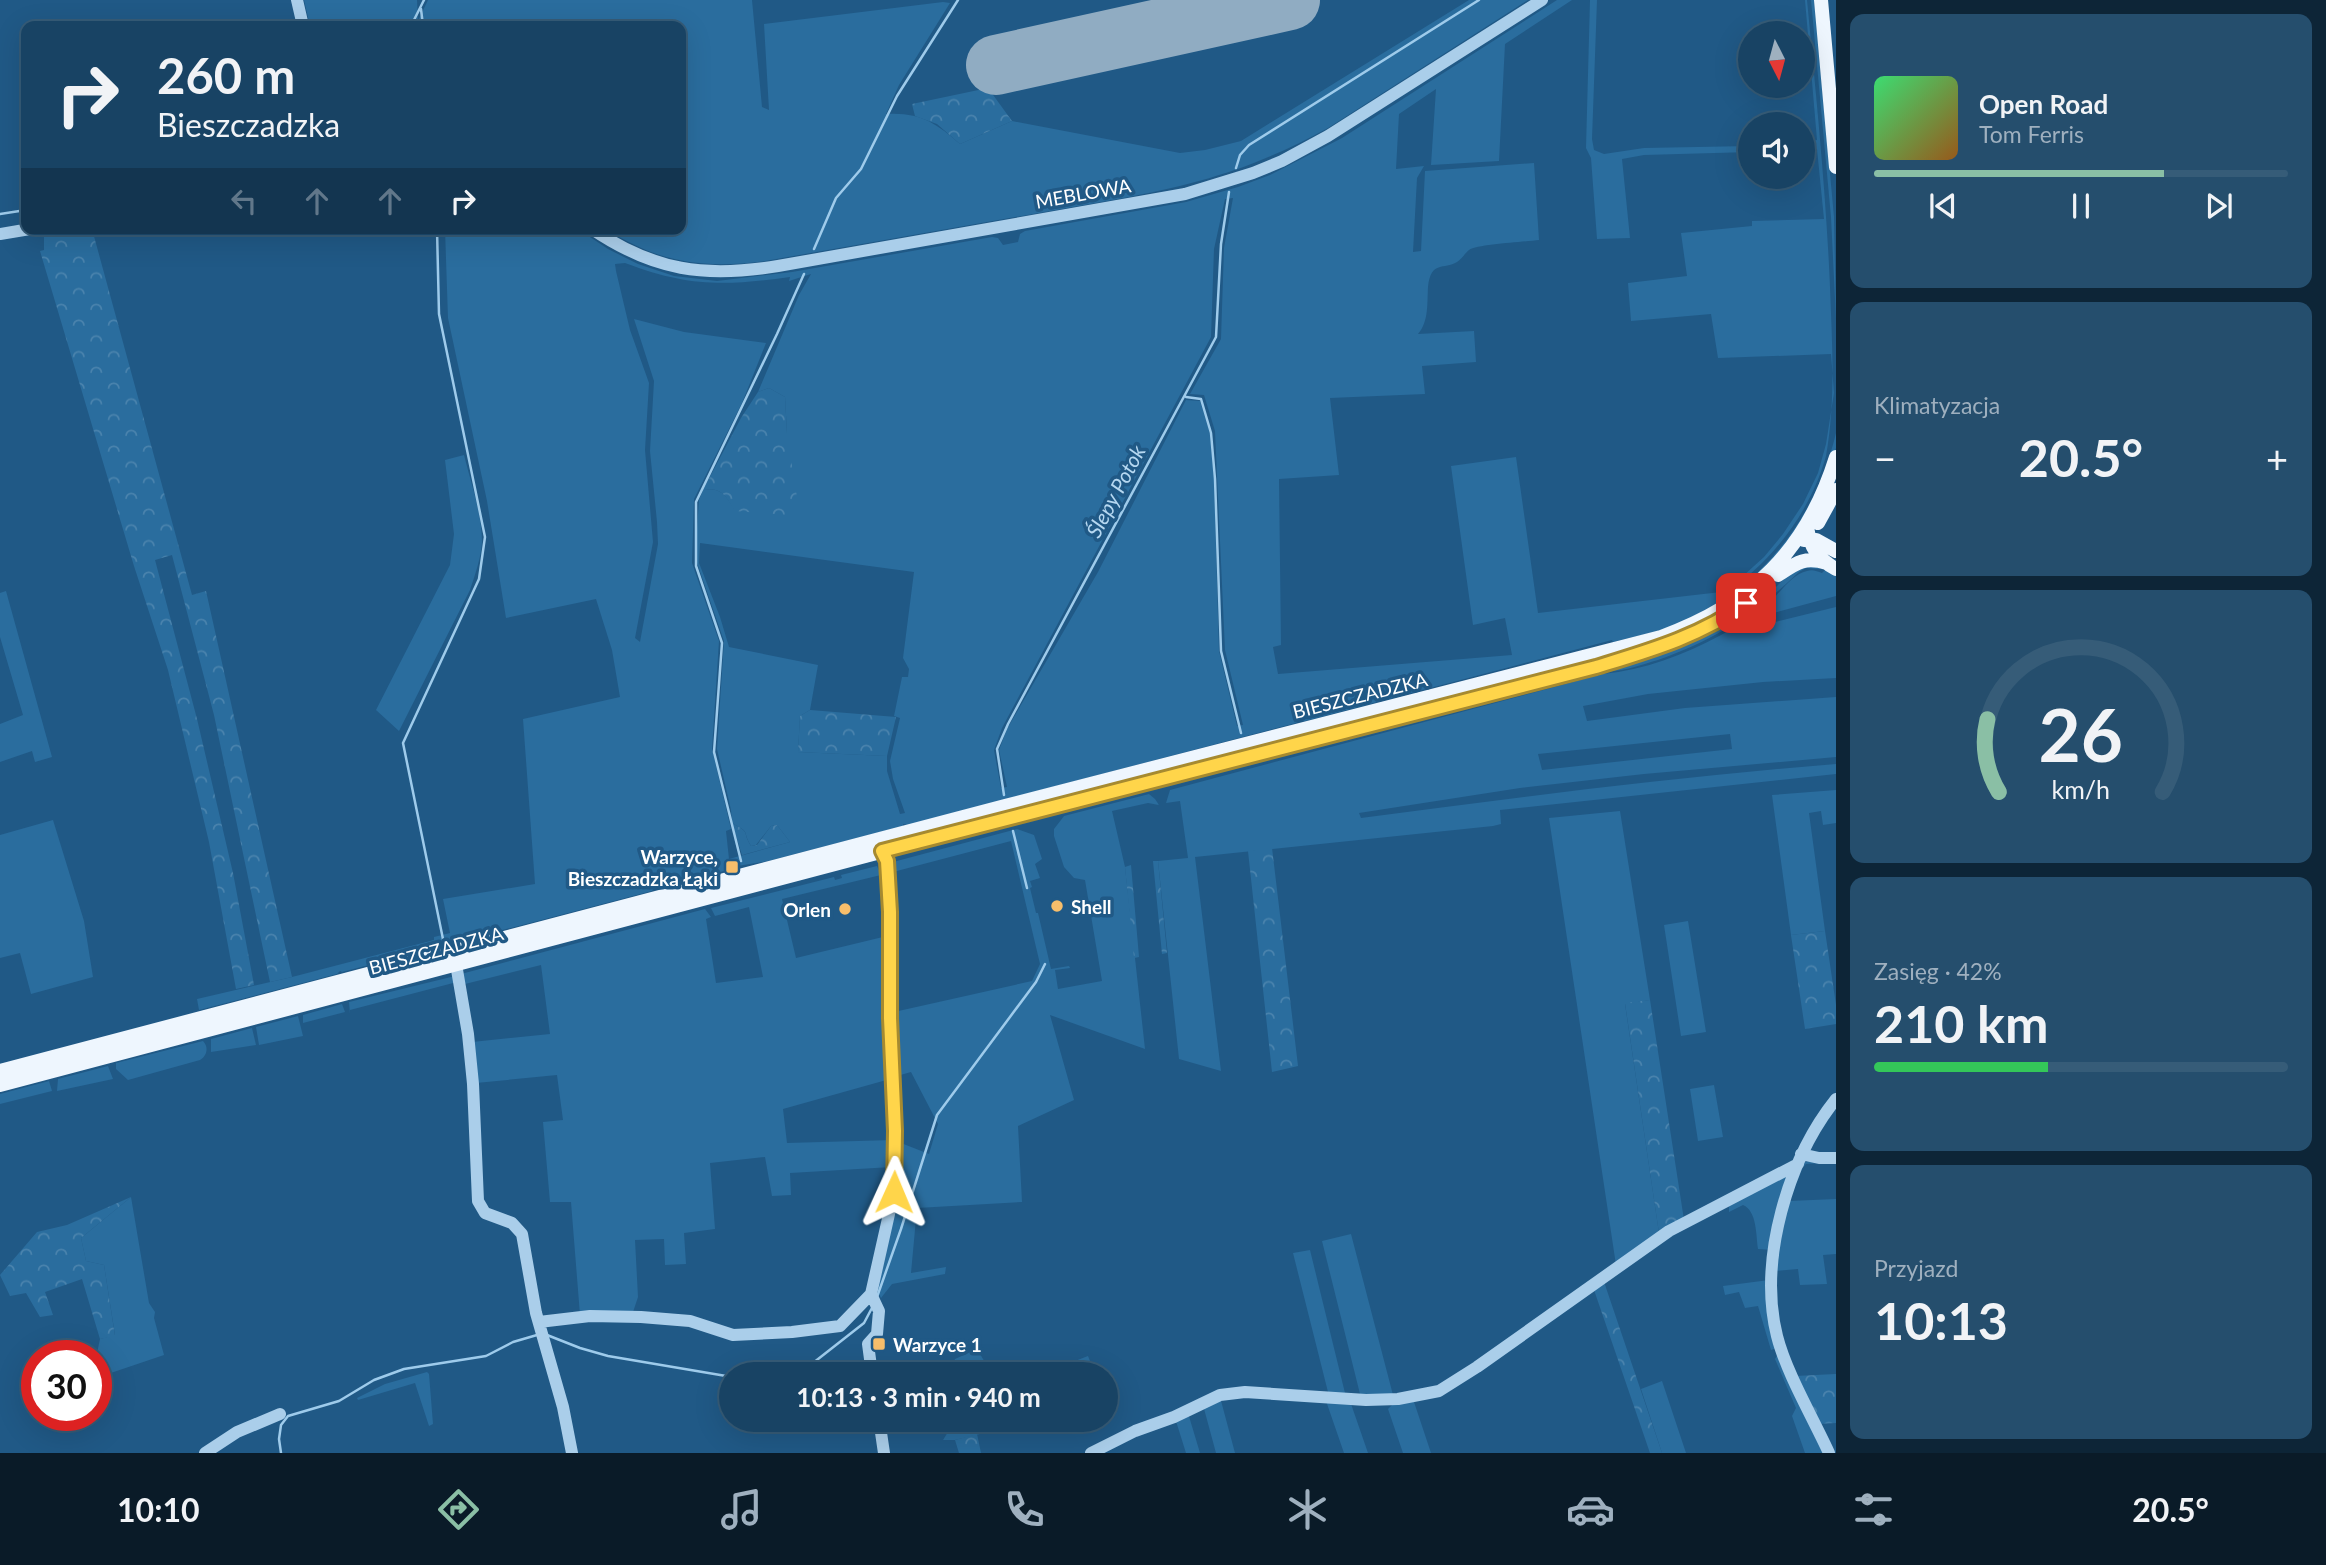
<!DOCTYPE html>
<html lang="pl">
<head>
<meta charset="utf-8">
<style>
  body { margin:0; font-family:Lato,sans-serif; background:#254e6d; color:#f1f3f6; height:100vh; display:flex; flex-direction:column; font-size:26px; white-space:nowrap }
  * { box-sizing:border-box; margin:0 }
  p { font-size:23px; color:#9fb0bf }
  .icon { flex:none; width:38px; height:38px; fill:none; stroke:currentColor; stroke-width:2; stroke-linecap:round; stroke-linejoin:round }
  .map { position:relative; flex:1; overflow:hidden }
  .sheet { display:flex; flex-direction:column; gap:14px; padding:14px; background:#0d2537; width:490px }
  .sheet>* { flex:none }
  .banner { position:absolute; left:21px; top:21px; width:665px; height:214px; border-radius:14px; box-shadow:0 7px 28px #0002,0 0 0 2px #365c78; background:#184364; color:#f1f3f6; overflow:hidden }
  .needle { width:46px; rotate:174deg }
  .tools { position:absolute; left:1738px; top:21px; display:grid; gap:14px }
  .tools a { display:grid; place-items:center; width:77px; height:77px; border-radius:50%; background:#184364; box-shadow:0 7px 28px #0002,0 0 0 2px #365c78; font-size:35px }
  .speed { position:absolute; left:21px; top:1340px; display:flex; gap:14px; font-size:35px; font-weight:700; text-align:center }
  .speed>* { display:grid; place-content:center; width:91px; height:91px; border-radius:50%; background:#184364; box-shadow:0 7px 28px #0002,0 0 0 2px #365c78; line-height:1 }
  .speed .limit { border:10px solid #d22; background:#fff; color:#111 }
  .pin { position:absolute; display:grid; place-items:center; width:60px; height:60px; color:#fff; margin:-30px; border-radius:14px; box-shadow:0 4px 10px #0006 }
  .me { position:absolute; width:77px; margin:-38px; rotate:1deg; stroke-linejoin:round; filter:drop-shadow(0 0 5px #0008) }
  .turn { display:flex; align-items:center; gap:24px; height:147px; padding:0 21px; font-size:32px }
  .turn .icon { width:91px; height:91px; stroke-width:2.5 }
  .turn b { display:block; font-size:49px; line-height:60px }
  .lanes { display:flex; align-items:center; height:66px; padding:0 21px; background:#0003; justify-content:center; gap:35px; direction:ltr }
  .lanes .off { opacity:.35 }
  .big { font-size:52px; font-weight:700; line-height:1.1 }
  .sheet .card { flex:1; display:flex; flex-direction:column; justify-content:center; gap:10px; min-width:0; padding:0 24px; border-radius:14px; background:#254e6d }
  .sheet .dial { align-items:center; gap:0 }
  .dial svg { height:182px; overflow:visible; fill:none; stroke:#365c78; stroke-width:7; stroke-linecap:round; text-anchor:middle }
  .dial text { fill:#f1f3f6; stroke:none }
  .song { display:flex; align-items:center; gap:21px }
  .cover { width:84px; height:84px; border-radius:10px; background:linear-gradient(135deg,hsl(140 70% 55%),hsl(30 70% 35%)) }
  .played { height:7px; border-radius:4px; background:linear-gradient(90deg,#8abfa5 70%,#365c78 70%) }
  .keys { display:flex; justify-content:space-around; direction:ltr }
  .heat { display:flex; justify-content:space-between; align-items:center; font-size:38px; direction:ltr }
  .charge { height:10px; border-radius:5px; background:linear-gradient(90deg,#34c759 42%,#365c78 0) }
  .trip { position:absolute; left:719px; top:1362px; width:399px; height:70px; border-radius:35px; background:#184364; box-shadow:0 7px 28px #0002,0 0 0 2px #365c78; font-weight:700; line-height:70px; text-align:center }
  .menu { display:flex; height:112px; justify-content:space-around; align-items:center; background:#0a1b28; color:#9fb0bf }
  .menu .icon { width:49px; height:49px }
  .menu .active { color:#8abfa5 }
  .menu b { font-size:32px; color:#f1f3f6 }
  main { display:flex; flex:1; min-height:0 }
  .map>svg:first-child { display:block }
</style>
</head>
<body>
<main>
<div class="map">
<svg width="1836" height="1453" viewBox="0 0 1836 1453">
  <defs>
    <pattern id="forest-crowns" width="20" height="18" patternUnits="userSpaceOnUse" patternTransform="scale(1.75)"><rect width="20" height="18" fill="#2a6d9e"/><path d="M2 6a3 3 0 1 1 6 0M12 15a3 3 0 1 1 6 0" fill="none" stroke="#4a83ad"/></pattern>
  </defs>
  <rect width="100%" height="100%" fill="#205986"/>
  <path fill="#2a6d9e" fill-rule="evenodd" d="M304,0H417L418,21L428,0H752L762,107L769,110L764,24L943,2L950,3L899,85L886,114C920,112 936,123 960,144L1012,121L1180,153L1205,150L1241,141L1469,0H1528L1328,128C1255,168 1199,184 1118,199L765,261C704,269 659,263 606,229H681V26H310Z
    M1557,0H1572L1505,44L1499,161L1431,165L1436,89L1399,114L1396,169L1424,166L1417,178L1413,252L1421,251L1425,171L1534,163L1539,240C1525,242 1478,244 1469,250C1465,253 1462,259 1457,262C1444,270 1431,260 1428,287C1427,303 1429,321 1418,334L1474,331L1476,362L1422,366L1425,394L1330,398L1339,475L1279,479L1281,645L1273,647L1278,674L1512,655L1505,618L1473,625L1451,466L1516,457L1538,613L1721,592L1743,576L1764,557L1783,534L1803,504L1818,473L1826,444L1834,393L1831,354L1718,358L1711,314L1631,321L1628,283L1687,276L1681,233L1752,226V221L1824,219L1817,149H1803V143L1817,140L1805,0H1807C1816,95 1826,191 1830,287C1832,344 1836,400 1826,456C1810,513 1772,562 1724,594L1725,597C1738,592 1750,580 1760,570C1799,531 1823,487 1836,433V448L1827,477L1802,527L1746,587L1674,627L1613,642L1612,640L1305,721L1299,720L1296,723L908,825L903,824V826L768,861L731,867V869L659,889L654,888L652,891L342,972L340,971L337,974L199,1010L197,999L292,977L434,940V937L450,933L443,899L535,884L523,719L620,697L612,650L596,599L506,618L487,501L448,318L445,229H578L608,249L638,264L674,276L717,281L792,272L992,237L998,238L1003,245L1018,242L1020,234L1025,231L1186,202L1238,187L1270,175L1342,138ZM1233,198L1224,248L1221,339L1190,394L1204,395L1215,431L1225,650L1243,725L1237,726L1219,651L1214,478L1210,433L1200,401L1186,400L1098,572L1007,729L999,750L1007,787L1001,788L994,750L1002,728L1211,337L1214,249L1225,199ZM625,263C688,287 725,286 790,277L789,281L811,274L799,295L758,392L769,388L785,397L787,434L736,511C725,496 723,487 703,490L699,500L695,557L724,641L717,749L731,810L732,823C752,834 741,829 751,846L756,845L771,826L777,825L790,842L729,859L726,831L731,829L712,749L719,641L692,563L694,499L742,403L766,343L684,332L634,319L654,381L650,451L657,522L658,544L640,642L635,638L653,542L645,450L649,383L630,330L616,271L615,264ZM700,543L914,572L903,658L909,669L908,677H902L894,716L900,718L890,761L893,779L905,813L900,814L887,771V756L798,752L800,716L810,710L818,665L729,647L720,617L699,563Z
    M1590,0H1597L1592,139L1594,150L1604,154L1644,148L1750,146V152L1644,155L1622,159L1630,238L1597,239L1591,158L1586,148Z
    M1811,0H1814L1834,217L1836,319L1831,217Z
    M464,455C471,483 482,514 482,542C481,558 475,575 470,590L399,731L376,710L450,565L454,534L445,460Z
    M1798,567H1821L1819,569L1806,568L1799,572C1755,614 1715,640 1658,660C1640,665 1624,672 1605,671C1658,654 1709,640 1754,607C1770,595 1782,579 1798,567Z
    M1826,569L1836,576V596L1759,617L1747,629L1836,607V678L1763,682L1648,694L1583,706L1587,721L1685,708L1836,697V757L1644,774L1520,788L1359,813L1361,818C1519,797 1677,777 1836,764V774L1500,810L1501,824L1493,826L1195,857L1221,1071L1179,1059L1158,861L1188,858L1180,801L1166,803L1170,790L1603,674C1644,670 1684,655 1721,635C1736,627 1752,617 1766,606C1778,596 1791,574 1807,571C1812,569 1817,571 1822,573ZM1730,734L1732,749L1542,770L1538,754Z
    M6,591L52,757L35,762L32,751L0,762V724L23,715L0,637V593Z
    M1836,790V823L1823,825L1821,811L1809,813L1825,931L1791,935L1772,795Z
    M1149,794L1155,799L1159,805L1148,803L1112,811L1125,867L1145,1049L1050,1015L1074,1100L1018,1126L1022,1202L917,1208L911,1273L946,1267L945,1274L892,1284L881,1298L877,1290L901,1143L929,1154L938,1124L911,1072L897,1076L894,1012L1032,981L1040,964L1011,841L893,872V862L1017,829L1034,835L1042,859L1035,864L1040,878L1030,881L1032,887L1030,888L1036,913H1038L1051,969L1069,966L1070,968L1055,970L1058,989L1102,981L1085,880L1074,878L1064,867L1054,836V829L1061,820L1064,816Z
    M1620,811L1650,1000L1625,1004L1659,1233L1616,1265L1549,818Z
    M53,820L84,921L93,977L31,994L20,953L0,958V835Z
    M877,866L881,875L782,899L796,958L887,936L890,1079L783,1109L787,1143L893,1140L892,1167L790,1173L791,1195L772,1196L765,1157L710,1163L715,1229L684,1233L686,1264L665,1265L664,1239L635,1240L638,1297L633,1312L580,1315L571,1202H550L543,1122L563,1120L557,1075L476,1083L472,1042L550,1034L541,965L465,984L461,974L705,909L711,917L706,919L716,983L763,977L749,907L715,916L711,908L834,877L835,880L842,878L841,875Z
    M1688,921L1706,1032L1681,1036L1664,925Z
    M455,976L457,982L350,1010V1014L349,1002Z
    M342,1004L345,1012L303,1023V1015Z
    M298,1016L303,1036L259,1045L256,1027Z
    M252,1028L256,1045L211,1052V1039Z
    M203,1041C209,1047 207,1056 200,1060L128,1080L116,1069V1063Z
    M108,1066L113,1079L57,1091L58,1079Z
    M49,1081L52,1091L0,1104V1094Z
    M1714,1085L1723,1137L1698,1141L1690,1089Z
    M1810,1161L1836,1162L1806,1164L1803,1167L1789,1201L1836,1199V1254L1823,1255L1827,1284L1800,1285L1798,1269L1775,1271L1783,1212L1805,1162Z
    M1790,1168L1773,1250L1758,1249C1756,1235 1757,1211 1743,1205L1729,1212V1201Z
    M131,1197L149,1303L155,1312L154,1318L164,1355L96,1378V1358L100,1339L115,1335L104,1265L86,1261L81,1238Z
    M1351,1234L1393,1395L1360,1394L1322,1241Z
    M1310,1250L1345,1393L1328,1392L1293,1253Z
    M1769,1280L1777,1348L1771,1350L1758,1306L1745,1308L1739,1292L1725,1295L1723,1286Z
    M977,1349L992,1374H948L955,1359Z
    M1778,1354L1825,1453H1805L1792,1416L1796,1408L1775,1359Z
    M1088,1356L1095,1374H1065L1062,1366Z
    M427,1372L429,1374L433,1424L429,1426L415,1383L358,1400L357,1398L385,1384Z
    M1662,1381L1686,1453H1662L1641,1389Z
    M1220,1397L1235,1453H1216L1203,1405Z
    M1325,1398L1350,1401L1368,1453H1344Z
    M1413,1399L1431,1453H1403L1388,1409L1392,1405Z
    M1188,1413L1200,1453H1186L1175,1418Z
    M956,1419H1019L1021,1424L955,1440H943Z"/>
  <path fill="url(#forest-crowns)" d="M988,88L1012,121L960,144L937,124L915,116L912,104Z
    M75,229H92L192,595L206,591L292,977L270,982L214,715L172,555L155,560L197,719L233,873L254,985L236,989L209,842L168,670L134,566L40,251L44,250V236Z
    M769,388L785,397L787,434L800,516L735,511C725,496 723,487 703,490L741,418L758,392Z
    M810,710L896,717L887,756L798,752L800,716Z
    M732,823C752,834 741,830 751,846L757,845L771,826L777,825L790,842L742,855Z
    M1272,848L1298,1066L1272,1072L1248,851Z
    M1153,861H1158L1167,953L1162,954Z
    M1131,865L1139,957L1134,958L1125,867Z
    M1825,931L1836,1005V1024L1805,1029L1791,935Z
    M1650,1000L1684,1220L1659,1233L1625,1003Z
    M131,1197L81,1238L86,1261L104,1265L115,1336L100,1339L82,1279L45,1292L53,1315L40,1317L26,1293L10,1296L0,1275L37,1232L67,1225Z
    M1603,1279L1662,1453H1650L1593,1287Z
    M1836,1374V1423L1817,1424L1795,1376Z
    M977,1434L981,1453H959L955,1440Z"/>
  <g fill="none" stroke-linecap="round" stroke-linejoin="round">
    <path stroke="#9ecbeb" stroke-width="2.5" d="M421,9L423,26
      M411,26L424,0
      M1236,168L1240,155L1249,145L1479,0
      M0,214L26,210
      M437,229L439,314L485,537L479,579L403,743L444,944
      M814,249L836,198L861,169L897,96L958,0
      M1186,397L1201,399L1211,433L1215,479L1221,651L1241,733
      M1004,795L997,749L1008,724L1216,337L1221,244L1229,192
      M1013,831L1027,888
      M741,861L714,752L722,643L696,566V502L777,334L804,274
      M877,1297L901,1229L937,1115L1036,982L1045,964
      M547,1335L580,1348L608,1356L732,1377
      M799,1374L864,1323L873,1306
      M281,1453L279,1439L281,1425L288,1416L339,1401L374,1380L404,1369L486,1356L513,1342L537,1335"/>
    <path stroke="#90acc2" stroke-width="60" d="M996,65L1290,0"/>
    <path stroke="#aaceea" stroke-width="12" d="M297,0L303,26
      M592,229C654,271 705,278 778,266L1185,194L1253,173L1282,161L1328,136L1542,0
      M0,234L30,229
      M456,964L468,1034L473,1084L478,1201L485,1213L512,1223L522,1234L536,1313L563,1407L572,1453
      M1801,1154L1819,1158H1836
      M539,1322L590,1316L641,1317L690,1321L733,1335L792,1332L840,1326L871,1294
      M872,1374L868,1344L877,1334L879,1311L871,1294L894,1192L895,1131L890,1019L887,861L888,850L893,842
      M879,1419L884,1453
      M205,1453L237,1432L280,1414
      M1091,1453L1135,1431L1174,1417L1220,1395L1245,1392L1366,1400L1398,1399L1439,1391L1477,1367L1669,1231L1798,1164
      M1829,1453C1813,1418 1786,1372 1777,1336C1758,1260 1788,1159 1836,1099"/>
    <path stroke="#eef6fe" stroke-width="14" d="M1821,0L1836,167
      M1818,523L1836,490
      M1807,527C1810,547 1818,559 1836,569
      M1804,540H1816L1836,551
      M1778,575C1796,563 1804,556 1827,563
      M0,1071L1005,806L1661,637C1752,604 1807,550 1836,457
      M0,1085L888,850L1596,667L1667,644"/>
  </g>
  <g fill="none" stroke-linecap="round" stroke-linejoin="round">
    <defs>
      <path id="route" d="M894,1192L895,1131L890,1018V912L887,861L882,851L1596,667C1648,651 1701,636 1746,603"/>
    </defs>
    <use href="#route" stroke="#a68a30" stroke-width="18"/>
    <use href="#route" stroke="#ffd54a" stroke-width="12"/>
  </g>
  <g fill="#f7be6b" stroke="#205986" stroke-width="2.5">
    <rect x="725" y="860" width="14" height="14" rx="3.5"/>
    <circle cx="1057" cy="906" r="7"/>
    <circle cx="845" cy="909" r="7"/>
    <rect x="872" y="1337" width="14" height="14" rx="3.5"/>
  </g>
  <g text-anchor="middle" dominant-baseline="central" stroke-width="7" stroke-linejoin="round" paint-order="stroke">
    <g font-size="19" fill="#fff" stroke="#205986">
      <text transform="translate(1083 193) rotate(-10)">MEBLOWA</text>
      <text transform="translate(1360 695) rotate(-14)">BIESZCZADZKA</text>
      <text transform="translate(436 950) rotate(-15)">BIESZCZADZKA</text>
    </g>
    <g font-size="19" font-weight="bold" fill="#fff" stroke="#205986" text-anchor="end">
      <text x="718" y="856">Warzyce,<tspan x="718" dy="22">Bieszczadzka Łąki</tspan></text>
      <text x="1071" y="906" text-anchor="start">Shell</text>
      <text x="831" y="909">Orlen</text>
      <text x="893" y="1344" text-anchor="start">Warzyce 1</text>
    </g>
    <g font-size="21" font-style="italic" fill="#b6d8f1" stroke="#205986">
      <text transform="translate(1115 491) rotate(-62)">Ślepy Potok</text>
    </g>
  </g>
</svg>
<div class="tools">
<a><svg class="needle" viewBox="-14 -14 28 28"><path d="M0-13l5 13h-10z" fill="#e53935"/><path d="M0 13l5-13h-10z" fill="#9fb0bf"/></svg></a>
<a><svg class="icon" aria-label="sound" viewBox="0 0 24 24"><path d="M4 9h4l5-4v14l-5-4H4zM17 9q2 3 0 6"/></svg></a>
</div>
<div class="speed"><div class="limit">30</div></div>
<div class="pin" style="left:1746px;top:603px;background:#d93025"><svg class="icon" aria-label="arrive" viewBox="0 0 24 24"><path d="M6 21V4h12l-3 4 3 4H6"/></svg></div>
<svg class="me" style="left:894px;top:1192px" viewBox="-20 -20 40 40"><path d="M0-17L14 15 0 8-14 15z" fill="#ffd54a" stroke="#fff" stroke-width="4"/></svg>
<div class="trip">10:13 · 3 min · 940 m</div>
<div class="banner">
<div class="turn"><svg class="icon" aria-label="right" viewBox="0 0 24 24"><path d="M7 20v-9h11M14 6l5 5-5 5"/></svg><div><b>260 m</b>Bieszczadzka</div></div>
<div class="lanes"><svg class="icon off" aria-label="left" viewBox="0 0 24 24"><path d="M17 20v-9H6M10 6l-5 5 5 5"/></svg><svg class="icon off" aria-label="ahead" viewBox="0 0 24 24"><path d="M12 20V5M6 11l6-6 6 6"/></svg><svg class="icon off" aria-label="ahead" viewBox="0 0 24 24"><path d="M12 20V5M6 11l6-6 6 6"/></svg><svg class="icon" aria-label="right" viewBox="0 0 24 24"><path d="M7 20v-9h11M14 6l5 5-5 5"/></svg></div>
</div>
</div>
<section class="sheet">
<div class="card">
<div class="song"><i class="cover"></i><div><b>Open Road</b><p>Tom Ferris</p></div></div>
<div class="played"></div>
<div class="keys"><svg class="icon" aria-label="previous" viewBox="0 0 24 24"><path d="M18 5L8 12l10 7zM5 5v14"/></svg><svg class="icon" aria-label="pause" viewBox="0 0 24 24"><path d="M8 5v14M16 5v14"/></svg><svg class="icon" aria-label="next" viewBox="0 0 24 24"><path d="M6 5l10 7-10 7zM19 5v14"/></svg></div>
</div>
<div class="card"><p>Klimatyzacja</p>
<div class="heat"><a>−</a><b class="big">20.5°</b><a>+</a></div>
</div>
<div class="card dial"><svg viewBox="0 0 100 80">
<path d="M14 69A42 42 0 1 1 86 69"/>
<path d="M14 69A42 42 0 0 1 9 37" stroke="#8abfa5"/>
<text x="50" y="56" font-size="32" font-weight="700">26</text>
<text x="50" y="72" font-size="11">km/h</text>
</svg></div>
<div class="card"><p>Zasięg · 42%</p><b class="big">210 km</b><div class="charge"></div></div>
<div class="card"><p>Przyjazd</p><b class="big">10:13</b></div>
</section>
</main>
<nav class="menu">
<b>10:10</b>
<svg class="icon active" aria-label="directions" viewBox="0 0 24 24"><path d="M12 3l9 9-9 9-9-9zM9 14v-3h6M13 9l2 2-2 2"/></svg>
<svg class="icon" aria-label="music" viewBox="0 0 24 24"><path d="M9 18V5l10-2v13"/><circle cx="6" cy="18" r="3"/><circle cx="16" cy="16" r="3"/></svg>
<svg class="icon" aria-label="phone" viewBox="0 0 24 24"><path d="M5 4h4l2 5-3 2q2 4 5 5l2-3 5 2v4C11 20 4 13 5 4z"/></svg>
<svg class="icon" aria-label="climate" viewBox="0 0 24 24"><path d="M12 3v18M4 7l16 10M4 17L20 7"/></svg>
<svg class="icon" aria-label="car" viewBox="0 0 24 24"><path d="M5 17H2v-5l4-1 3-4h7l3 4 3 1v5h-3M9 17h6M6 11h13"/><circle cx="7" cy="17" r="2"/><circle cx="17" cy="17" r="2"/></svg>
<svg class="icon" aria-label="filters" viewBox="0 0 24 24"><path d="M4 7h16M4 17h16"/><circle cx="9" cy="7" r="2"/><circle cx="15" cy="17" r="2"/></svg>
<b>20.5°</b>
</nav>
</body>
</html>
